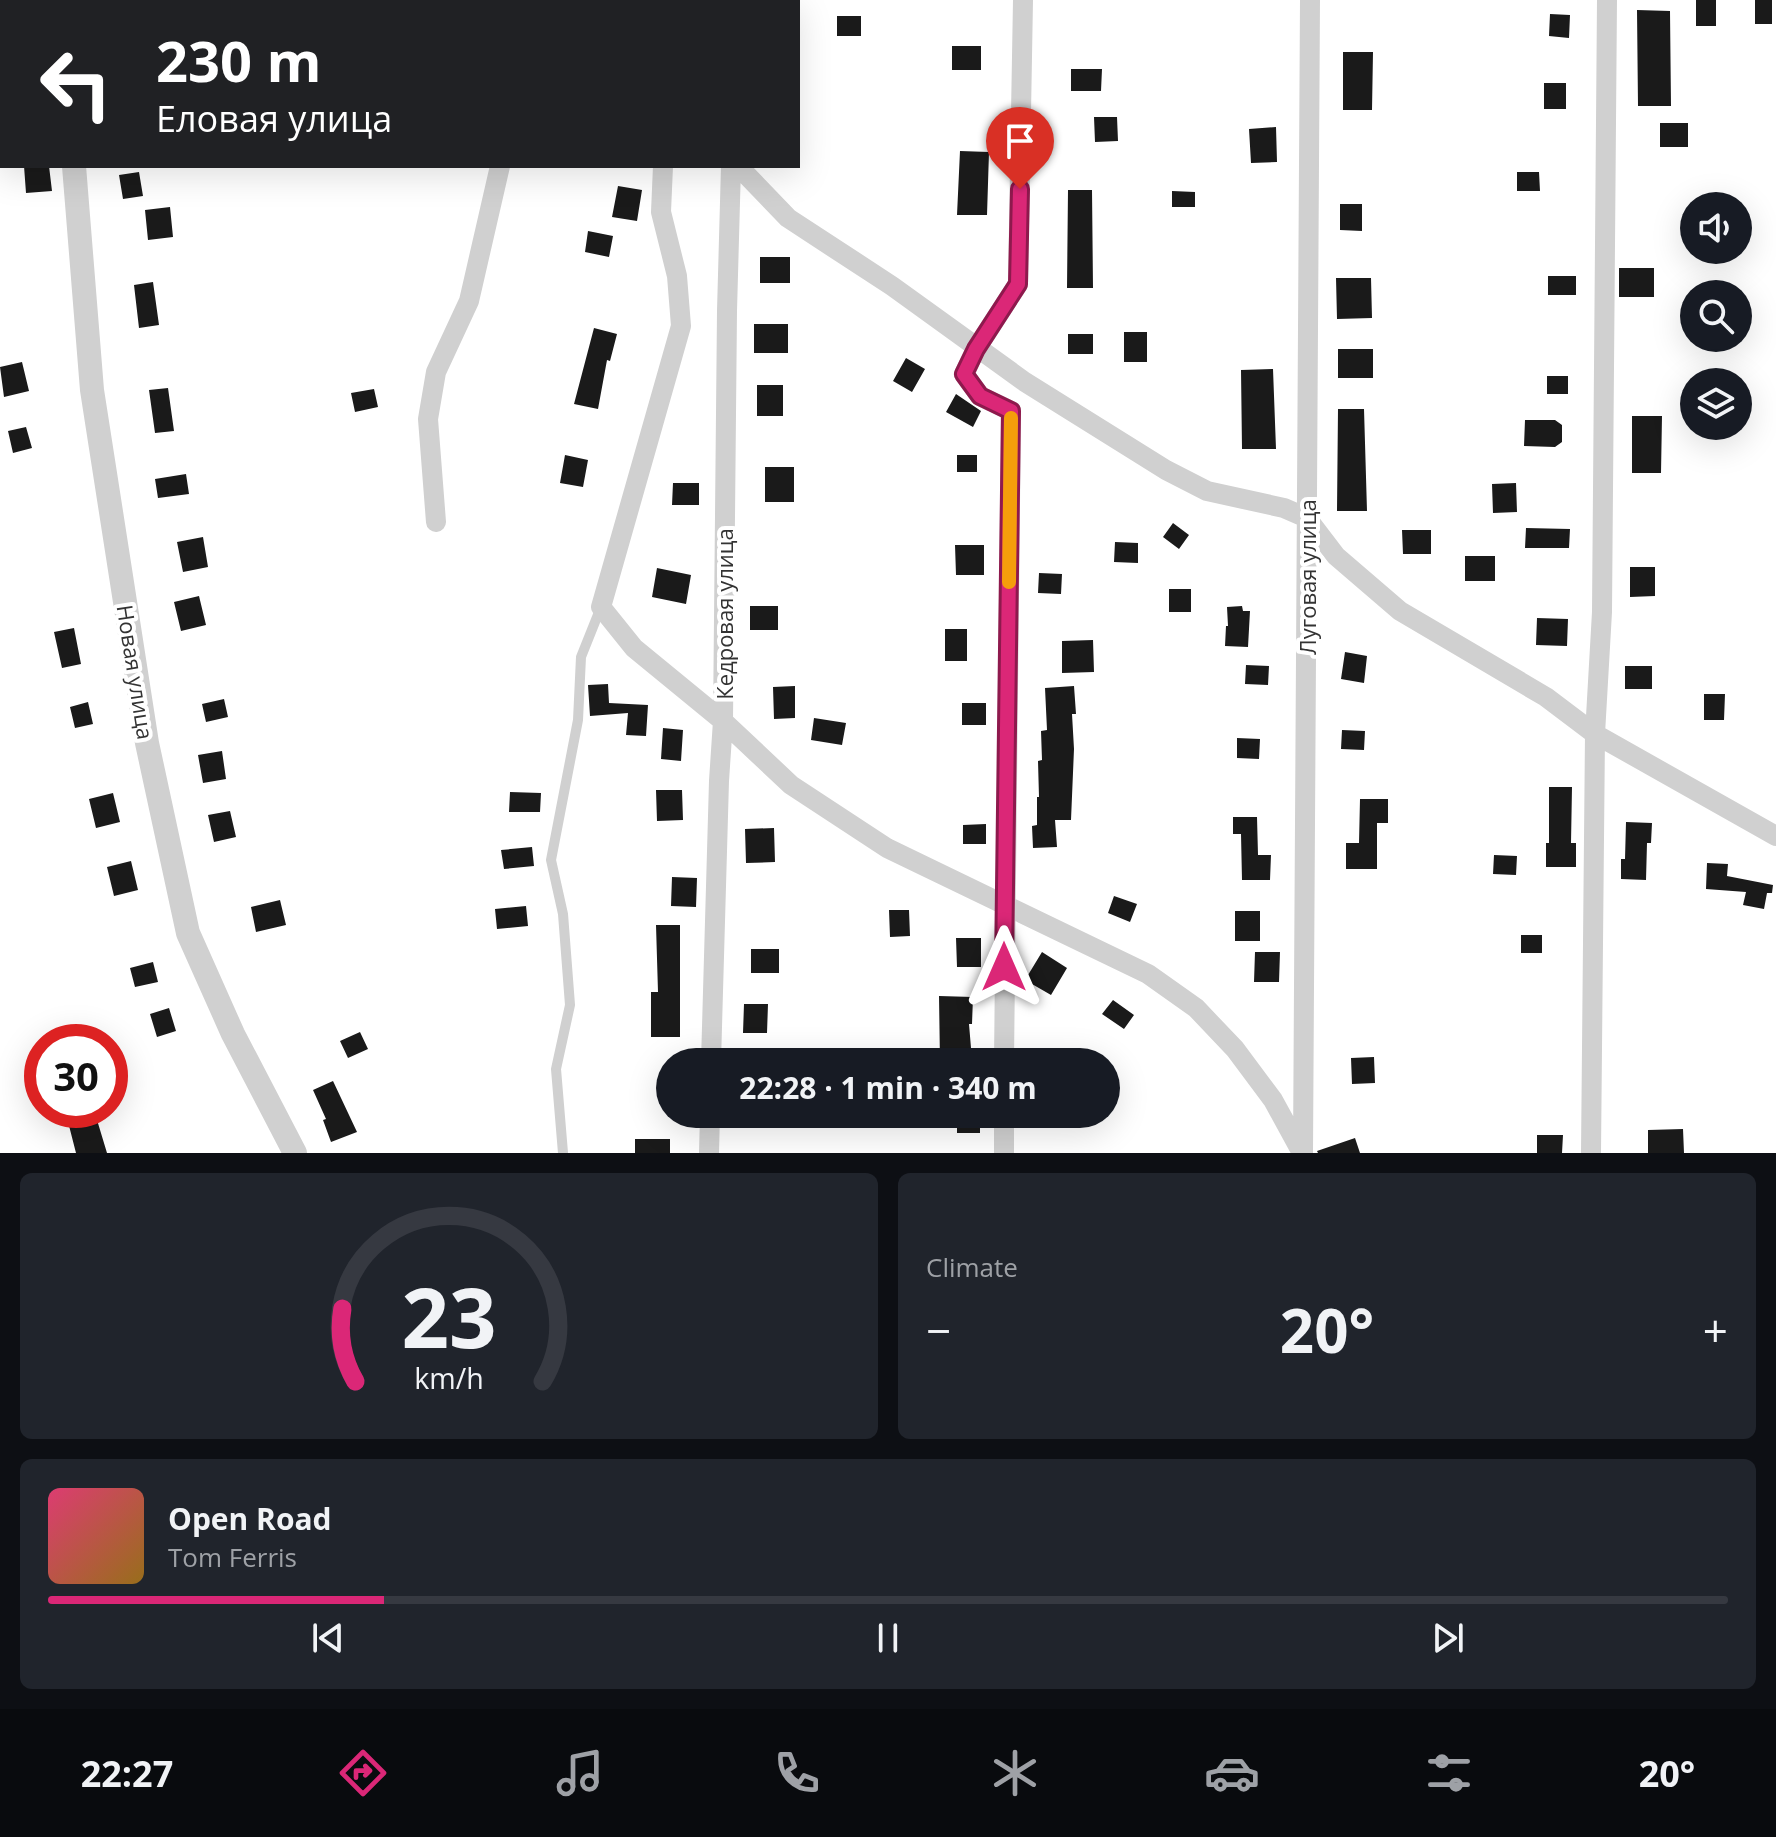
<!DOCTYPE html>
<html lang="en">
<head>
<meta charset="utf-8">
<style>
  body { margin:0; font-family:"Open Sans",sans-serif; background:#20242c; color:#f1f3f6; height:100vh; display:flex; flex-direction:column; font-size:30px; white-space:nowrap }
  * { box-sizing:border-box; margin:0 }
  p { font-size:26px; color:#9ea1a6 }
  .icon { flex:none; width:44px; height:44px; fill:none; stroke:currentColor; stroke-width:2; stroke-linecap:round; stroke-linejoin:round }
  .map { position:relative; height:1153px; overflow:hidden }
  .drawer { display:flex; flex-direction:column; gap:20px; padding:20px; background:#0d0f14; flex:1 }
  .drawer>* { flex:none }
  .top-card { position:absolute; left:0px; top:0px; width:800px; height:168px; box-shadow:0 8px 32px #0002; background:#202124; color:#fff; overflow:hidden }
  .tools { position:absolute; left:1680px; top:192px; display:grid; gap:16px }
  .tools a { display:grid; place-items:center; width:72px; height:72px; border-radius:50%; background:#171b24; box-shadow:0 8px 32px #0002; font-size:40px }
  .speed { position:absolute; left:24px; top:1024px; display:flex; gap:16px; font-size:40px; font-weight:700; text-align:center }
  .speed>* { display:grid; place-content:center; width:104px; height:104px; border-radius:50%; background:#171b24; box-shadow:0 8px 32px #0002; line-height:1 }
  .speed .limit { border:12px solid #d22; background:#fff; color:#111 }
  .pin { position:absolute; display:grid; place-items:center; width:68px; height:68px; color:#fff; margin:-82px -34px; border-radius:50% 50% 50% 0; rotate:-45deg; box-shadow:0 0 8px #0007 }
  .pin .icon { rotate:45deg }
  .me { position:absolute; width:88px; margin:-44px; rotate:0deg; stroke-linejoin:round; filter:drop-shadow(0 0 6px #0008) }
  .turn { display:flex; align-items:center; gap:28px; height:168px; padding:0 24px; font-size:36px }
  .turn .icon { width:104px; height:104px; stroke-width:2.5 }
  .turn b { display:block; font-size:56px; line-height:68px }
  .big { font-size:60px; font-weight:700; line-height:1.1 }
  .drawer .widget { flex:1; display:flex; flex-direction:column; justify-content:center; gap:12px; min-width:0; padding:0 28px; border-radius:12px; background:#20242c }
  .drawer .dial { align-items:center; gap:0 }
  .dial svg { height:208px; overflow:visible; fill:none; stroke:#363941; stroke-width:7; stroke-linecap:round; text-anchor:middle }
  .dial text { fill:#f1f3f6; stroke:none }
  .song { display:flex; align-items:center; gap:24px }
  .cover { width:96px; height:96px; border-radius:12px; background:linear-gradient(135deg,hsl(340 70% 55%),hsl(40 70% 35%)) }
  .played { height:8px; border-radius:4px; background:linear-gradient(90deg,#db2777 20%,#363941 20%) }
  .keys { display:flex; justify-content:space-around; direction:ltr }
  .heat { display:flex; justify-content:space-between; align-items:center; font-size:44px; direction:ltr }
  .drawer .tiles { flex:1; display:grid; gap:20px; grid-template-columns:1fr 1fr }
  .widget:last-child { grid-column:span 2 }
  .trip { position:absolute; left:656px; top:1048px; width:464px; height:80px; border-radius:40px; background:#171b24; box-shadow:0 8px 32px #0002; font-weight:700; line-height:80px; text-align:center }
  .menu { display:flex; height:128px; justify-content:space-around; align-items:center; background:#090b0e; color:#9ea1a6 }
  .menu .icon { width:56px; height:56px }
  .menu .current { color:#db2777 }
  .menu b { font-size:36px; color:#f1f3f6 }
  .map>svg:first-child { display:block }
</style>
</head>
<body>
<div class="map">
<svg width="1776" height="1153" viewBox="0 0 1776 1153">
  <rect width="100%" height="100%" fill="#fff"/>
  <path fill="#1a1a1a" d="M1696,0H1716V26H1696Z
    M1755,0H1772V24H1755Z
    M1637,10L1670,11L1671,106H1638Z
    M1550,14L1570,15L1569,38L1549,36Z
    M837,16H861V36H837Z
    M952,46H981V70H952Z
    M1343,52H1373L1372,110H1343Z
    M1071,69H1102L1101,91H1071Z
    M1544,83H1566V109H1544Z
    M1094,117H1117L1118,141L1095,142Z
    M1660,123H1688V147H1660Z
    M1276,127L1277,162L1251,163L1249,129Z
    M960,151L989,152L987,215H957Z
    M24,166H49L52,191L26,193Z
    M139,172L143,196L123,199L119,175Z
    M1517,172H1539L1540,191H1517Z
    M618,186L642,190L637,221L612,217Z
    M1068,190H1092L1093,288H1067Z
    M1172,191L1195,192V207H1172Z
    M1340,204H1362V231L1340,230Z
    M170,207L173,237L148,240L145,210Z
    M588,231L613,236L609,257L585,252Z
    M760,257H790V283H760Z
    M1619,268H1654V297H1619Z
    M1548,276H1576V295H1548Z
    M1336,278H1371L1372,318L1337,319Z
    M153,282L159,325L139,328L134,285Z
    M754,324H788V353H754Z
    M594,328L617,334L610,361L607,360L598,409L574,404Z
    M1124,332H1147V362H1124Z
    M1068,334H1093V354H1068Z
    M1338,349H1373V378H1338Z
    M906,358L925,369L912,392L893,381Z
    M22,362L29,391L4,397L0,367Z
    M1273,369L1276,449H1242L1241,370Z
    M1547,376H1568V394H1547Z
    M757,385H783V416H757Z
    M168,388L174,431L155,433L149,390Z
    M374,389L378,407L355,412L351,393Z
    M956,394L981,411L973,427L946,412Z
    M1338,409H1364L1367,511H1337Z
    M1632,416H1662L1661,473H1632Z
    M1525,420H1555L1562,425V442L1555,447L1524,446Z
    M26,427L32,448L13,453L8,431Z
    M565,455L588,460L583,487L560,483Z
    M957,455H977V472H957Z
    M765,467H794V502H765Z
    M186,474L189,494L158,498L155,479Z
    M673,483H699V505H672Z
    M1516,483L1517,512L1493,513L1492,484Z
    M1173,523L1189,535L1179,549L1163,537Z
    M1526,528L1570,529L1569,548H1525Z
    M1402,530H1431V554H1403Z
    M203,537L208,567L183,572L177,542Z
    M1115,542L1138,543V563L1114,562Z
    M955,545H984V575H956Z
    M1465,556H1495V581H1465Z
    M1630,567H1655V596L1630,597Z
    M657,568L691,575L686,604L652,597Z
    M1039,573L1062,574L1061,594L1038,593Z
    M1169,589H1191V612H1169Z
    M199,596L206,625L181,631L174,602Z
    M750,606H778V630H750Z
    M1242,606L1243,611H1250L1248,647L1225,646L1226,626H1228L1227,607Z
    M1537,618L1568,619L1567,646L1536,645Z
    M74,628L81,664L62,668L54,632Z
    M945,629H967V661H945Z
    M1093,640L1094,672L1062,673V641Z
    M1345,652L1367,656L1364,683L1341,679Z
    M1246,665L1269,666L1268,685L1245,684Z
    M1625,666H1652V689H1625Z
    M608,684L609,703L648,705L646,736L626,735L628,713L590,716L588,685Z
    M795,686V718L774,719L773,687Z
    M1074,686L1076,714H1072L1074,749L1071,820H1055L1057,847L1033,848L1032,826L1037,825V797H1039L1038,761L1042,760L1041,731L1047,730L1045,688Z
    M1704,694H1725L1724,720H1704Z
    M224,699L228,717L206,722L202,704Z
    M88,702L93,724L75,728L70,707Z
    M962,703H986V725H962Z
    M814,718L846,723L842,745L811,740Z
    M663,728L683,730L681,761L661,759Z
    M1342,730L1365,731L1364,750L1341,749Z
    M1237,738L1260,739L1259,759L1237,758Z
    M222,751L226,779L203,783L198,755Z
    M1549,787H1572L1571,843H1576V867H1546V843H1549Z
    M656,790H682L683,820L657,821Z
    M510,792L541,793L540,812H509Z
    M113,793L120,822L96,828L89,799Z
    M1360,799H1388V823H1377V869H1346V843H1359Z
    M230,811L236,837L214,842L208,815Z
    M1233,817H1257L1258,855H1271L1270,880H1242L1241,834H1233Z
    M1626,822L1652,823L1651,843H1647L1646,880L1621,879V859H1625Z
    M986,824V844H963V825Z
    M774,828L775,862L746,863L745,829Z
    M532,847L534,866L504,869L501,850Z
    M1494,855L1517,856L1516,875L1493,874Z
    M131,861L138,890L114,896L107,867Z
    M1707,863L1728,864L1727,876L1773,885L1772,893H1767L1764,909L1743,905L1746,892L1706,889Z
    M672,877L697,878L696,907L671,906Z
    M1114,896L1137,904L1130,922L1108,913Z
    M280,900L286,925L256,932L251,907Z
    M526,906L528,926L497,929L495,909Z
    M889,910H909L910,936L890,937Z
    M1235,911H1260V941H1235Z
    M656,925H680V1037H651V992H658Z
    M1521,935H1542V953H1521Z
    M956,938H981V967H957Z
    M751,949H779V973H751Z
    M1042,952L1067,968L1051,995L1025,980Z
    M1255,952H1280L1279,982H1254Z
    M153,962L158,982L135,987L130,968Z
    M939,996L973,997L972,1024H969L972,1060L940,1062Z
    M1113,1000L1134,1015L1124,1029L1102,1014Z
    M744,1004H768L767,1033H743Z
    M169,1008L176,1031L157,1037L150,1014Z
    M360,1032L368,1049L348,1058L340,1041Z
    M1374,1057L1375,1083L1352,1084L1351,1058Z
    M333,1081L357,1132L331,1142L323,1120L326,1119L313,1090Z
    M65,1110H94L107,1153H76Z
    M755,1114H783V1127H755Z
    M957,1114H980V1133H957Z
    M1683,1129L1684,1153H1648V1130Z
    M1537,1135H1563L1562,1153H1537Z
    M1355,1138L1360,1153H1318L1317,1151Z
    M635,1139H670V1153H635Z"/>
  <g fill="none" stroke-linecap="round" stroke-linejoin="round">
    <path stroke="#d0d0d0" stroke-width="10" d="M0,94H2
      M563,1153L556,1069L570,1005L563,914L551,860L578,720L581,657L601,607"/>
    <path stroke="#d0d0d0" stroke-width="20" d="M511,0V2
      M552,0L555,2
      M731,0V2
      M435,2L443,0
      M663,166L661,212L677,276L681,326L601,607L634,648L723,721L791,785L887,848L1148,974L1196,1008L1235,1049L1273,1100L1302,1153
      M738,166L788,218L892,286L1025,382L1166,470L1207,491L1284,508L1307,518L1336,556L1400,611L1546,697L1595,734L1776,836
      M436,522L428,419L436,372L469,301L500,166
      M711,1062L719,781L723,721L727,311L731,166
      M1004,1062L1011,411L980,396L964,374L976,349L1018,284L1023,0
      M1004,1114V1153
      M1303,1152L1310,0
      M709,1153L710,1114
      M1591,1153L1595,734L1602,612L1607,0"/>
    <path stroke="#d0d0d0" stroke-width="24" d="M55,0L56,2
      M74,166L92,390L147,743L188,933L233,1034L295,1153"/>
  </g>
  <g fill="none" stroke-linecap="round" stroke-linejoin="round">
    <defs>
      <path id="route" d="M1004,967L1011,411L980,396L964,374L976,349L1018,284L1020,189"/>
    </defs>
    <use href="#route" stroke="#8e194d" stroke-width="20"/>
    <use href="#route" stroke="#db2777" stroke-width="14"/>
    <path stroke="#f59e0b" stroke-width="14" d="M1009,582L1011,418"/>
  </g>
  <g text-anchor="middle" dominant-baseline="central" stroke-width="8" stroke-linejoin="round" paint-order="stroke">
    <g font-size="22" fill="#333" stroke="#fff">
      <text transform="translate(1307 577) rotate(-90)">Луговая улица</text>
      <text transform="translate(724 614) rotate(-90)">Кедровая улица</text>
      <text transform="translate(136 672) rotate(81)">Новая улица</text>
    </g>
  </g>
</svg>
<div class="tools">
<a><svg class="icon" aria-label="sound" viewBox="0 0 24 24"><path d="M4 9h4l5-4v14l-5-4H4zM17 9q2 3 0 6"/></svg></a>
<a><svg class="icon" aria-label="search" viewBox="0 0 24 24"><circle cx="10" cy="10" r="6"/><path d="M15 15l6 6"/></svg></a>
<a><svg class="icon" aria-label="layers" viewBox="0 0 24 24"><path d="M12 4l9 5-9 5-9-5zM3 14l9 5 9-5"/></svg></a>
</div>
<div class="speed"><div class="limit">30</div></div>
<div class="pin" style="left:1020px;top:189px;background:#d93025"><svg class="icon" aria-label="arrive" viewBox="0 0 24 24"><path d="M6 21V4h12l-3 4 3 4H6"/></svg></div>
<svg class="me" style="left:1004px;top:967px" viewBox="-20 -20 40 40"><path d="M0-17L14 15 0 8-14 15z" fill="#db2777" stroke="#fff" stroke-width="4"/></svg>
<div class="trip">22:28 · 1 min · 340 m</div>
<div class="top-card">
<div class="turn"><svg class="icon" aria-label="left" viewBox="0 0 24 24"><path d="M17 20v-9H6M10 6l-5 5 5 5"/></svg><div><b>230 m</b>Еловая улица</div></div>
</div>
</div>
<section class="drawer">
<div class="tiles">
<div class="widget dial"><svg viewBox="0 0 100 80">
<path d="M14 69A42 42 0 1 1 86 69"/>
<path d="M14 69A42 42 0 0 1 9 41" stroke="#db2777"/>
<text x="50" y="56" font-size="32" font-weight="700">23</text>
<text x="50" y="72" font-size="11">km/h</text>
</svg></div>
<div class="widget"><p>Climate</p>
<div class="heat"><a>−</a><b class="big">20°</b><a>+</a></div>
</div>
<div class="widget">
<div class="song"><i class="cover"></i><div><b>Open Road</b><p>Tom Ferris</p></div></div>
<div class="played"></div>
<div class="keys"><svg class="icon" aria-label="previous" viewBox="0 0 24 24"><path d="M18 5L8 12l10 7zM5 5v14"/></svg><svg class="icon" aria-label="pause" viewBox="0 0 24 24"><path d="M8 5v14M16 5v14"/></svg><svg class="icon" aria-label="next" viewBox="0 0 24 24"><path d="M6 5l10 7-10 7zM19 5v14"/></svg></div>
</div>
</div>
</section>
<nav class="menu">
<b>22:27</b>
<svg class="icon current" aria-label="directions" viewBox="0 0 24 24"><path d="M12 3l9 9-9 9-9-9zM9 14v-3h6M13 9l2 2-2 2"/></svg>
<svg class="icon" aria-label="music" viewBox="0 0 24 24"><path d="M9 18V5l10-2v13"/><circle cx="6" cy="18" r="3"/><circle cx="16" cy="16" r="3"/></svg>
<svg class="icon" aria-label="phone" viewBox="0 0 24 24"><path d="M5 4h4l2 5-3 2q2 4 5 5l2-3 5 2v4C11 20 4 13 5 4z"/></svg>
<svg class="icon" aria-label="climate" viewBox="0 0 24 24"><path d="M12 3v18M4 7l16 10M4 17L20 7"/></svg>
<svg class="icon" aria-label="car" viewBox="0 0 24 24"><path d="M5 17H2v-5l4-1 3-4h7l3 4 3 1v5h-3M9 17h6M6 11h13"/><circle cx="7" cy="17" r="2"/><circle cx="17" cy="17" r="2"/></svg>
<svg class="icon" aria-label="filters" viewBox="0 0 24 24"><path d="M4 7h16M4 17h16"/><circle cx="9" cy="7" r="2"/><circle cx="15" cy="17" r="2"/></svg>
<b>20°</b>
</nav>
</body>
</html>
